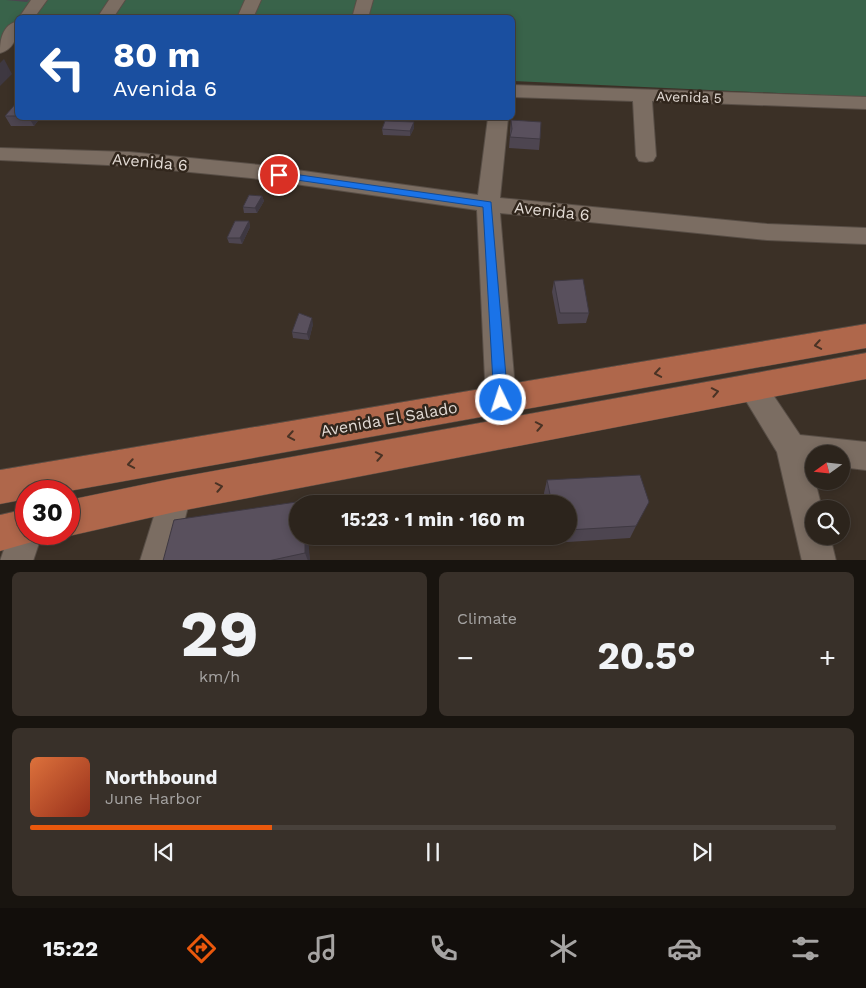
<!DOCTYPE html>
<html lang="en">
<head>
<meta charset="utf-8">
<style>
  body { margin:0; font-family:"Work Sans",sans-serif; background:#383029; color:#f1f3f6; height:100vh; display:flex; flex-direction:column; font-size:19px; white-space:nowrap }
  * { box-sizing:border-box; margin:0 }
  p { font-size:16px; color:#a6a4a3 }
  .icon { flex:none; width:28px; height:28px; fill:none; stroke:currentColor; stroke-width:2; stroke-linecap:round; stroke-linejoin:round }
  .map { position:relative; height:560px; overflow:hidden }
  .panel { display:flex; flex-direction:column; gap:12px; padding:12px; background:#18140f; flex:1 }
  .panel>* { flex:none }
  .top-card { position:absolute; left:15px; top:15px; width:500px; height:105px; border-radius:8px; box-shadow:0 2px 8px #0003,0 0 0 1px #48413b; background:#1a4fa0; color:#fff; overflow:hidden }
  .needle { width:32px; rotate:255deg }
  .tools { position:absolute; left:805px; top:445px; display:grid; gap:10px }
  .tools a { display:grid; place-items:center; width:45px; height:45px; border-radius:50%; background:#2c241c; box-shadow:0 2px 8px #0003,0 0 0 1px #48413b; font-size:25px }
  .speed { position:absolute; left:15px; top:480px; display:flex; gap:10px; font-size:25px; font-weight:700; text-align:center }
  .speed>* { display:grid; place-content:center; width:65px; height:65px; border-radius:50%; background:#2c241c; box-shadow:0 2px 8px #0003,0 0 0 1px #48413b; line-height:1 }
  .speed .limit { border:8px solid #d22; background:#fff; color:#111 }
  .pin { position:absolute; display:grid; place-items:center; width:42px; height:42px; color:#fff; margin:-21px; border:2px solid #fff; border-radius:50%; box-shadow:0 1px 5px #0007 }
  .me { position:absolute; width:55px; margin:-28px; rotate:356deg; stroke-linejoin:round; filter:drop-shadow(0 0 4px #0008) }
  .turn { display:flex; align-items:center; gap:18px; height:105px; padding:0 15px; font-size:22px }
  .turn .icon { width:65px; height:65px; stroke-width:2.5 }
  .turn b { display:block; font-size:35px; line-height:42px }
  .big { font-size:38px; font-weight:700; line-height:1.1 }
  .panel .tile { flex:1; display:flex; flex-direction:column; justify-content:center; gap:8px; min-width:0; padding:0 18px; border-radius:8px; background:#383029 }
  .panel .dial { align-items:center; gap:0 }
  .dial b { font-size:65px; line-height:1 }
  .song { display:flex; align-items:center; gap:15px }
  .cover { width:60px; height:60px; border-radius:8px; background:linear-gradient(135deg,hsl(20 70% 55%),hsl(10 70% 35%)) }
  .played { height:5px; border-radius:2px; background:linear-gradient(90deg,#ea580c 30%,#48413b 30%) }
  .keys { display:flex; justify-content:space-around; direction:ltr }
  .heat { display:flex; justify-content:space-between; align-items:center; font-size:28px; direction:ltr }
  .panel .tiles { flex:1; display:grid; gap:12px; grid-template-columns:1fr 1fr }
  .tile:last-child { grid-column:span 2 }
  .trip { position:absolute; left:289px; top:495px; width:288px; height:50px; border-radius:25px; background:#2c241c; box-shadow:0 2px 8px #0003,0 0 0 1px #48413b; font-weight:700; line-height:50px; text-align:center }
  .tab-bar { display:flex; height:80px; justify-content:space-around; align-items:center; background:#120e0b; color:#a6a4a3 }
  .tab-bar .icon { width:35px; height:35px }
  .tab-bar .current { color:#ea580c }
  .tab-bar b { font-size:22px; color:#f1f3f6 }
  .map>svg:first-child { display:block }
</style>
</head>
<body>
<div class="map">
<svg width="866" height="561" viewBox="0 0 866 561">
  <rect width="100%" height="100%" fill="#3b3026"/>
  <path fill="#39634a" d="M0,0H866V97L513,81L512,18H18L17,44L0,42Z"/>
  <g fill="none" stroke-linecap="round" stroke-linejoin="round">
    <defs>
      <path id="minor" d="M31,0H47L34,18L18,19Z
        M109,0H125L113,18H97Z
        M245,0H261L253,18H237Z
        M357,0H373L368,18H352Z
        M18,21C18,35 15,49 0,53C0,40 2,25 18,21Z
        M512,85L866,97V109L652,101L656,156L653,161L646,162L639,161L636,156L633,101L512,97Z
        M488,118H508L500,198L767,224L866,228V244L767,240L500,213L516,400L511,409L501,413L491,409L486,400L477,210L260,179L129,166L0,160V148L129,152L260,165L478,195Z
        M751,374L761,377L800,435L866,442V470L841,467V454H814V464H811L822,509H814V536H830L836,561H802L777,452L737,386L741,377Z
        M175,480L186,484L191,495L174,561H140L164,484Z
        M26,516V534H42L33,561H0L14,521Z"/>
      <path id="major" d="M866,324V348L69,491H26V499L0,504V470Z
        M866,353V379L175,512L69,536L64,534H69V500L175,478Z
        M26,509V534H41L39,540L0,551V515Z"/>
    </defs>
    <use href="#minor" stroke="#584e46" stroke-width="2"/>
    <use href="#major" stroke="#584e46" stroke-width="1"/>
    <use href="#minor" fill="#7b6d62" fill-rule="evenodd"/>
    <use href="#major" fill="#af674b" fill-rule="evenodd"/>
  </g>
  <path fill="#4d4550" d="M6,0H29L27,2Z
    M18,101V118H40L34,126H11L5,116Z
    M511,120L540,139L539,150L509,148L510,135V131Z
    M414,128L410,136L383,135L382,129Z
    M262,196L264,201L257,213H244L243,207Z
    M249,221L250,227L242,244L229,243L227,238Z
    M554,281L589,313L586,323L558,324L552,292Z
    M313,324L309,340L293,338L292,332Z
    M547,480L636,526L630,538L552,543L551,536H568V504H546L544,493Z
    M303,501L310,561H163Z"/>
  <path fill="#3e3841" d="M4,59L12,74L0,86V63Z
    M29,118H40L34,126Z
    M414,122V128L410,136V131Z
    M262,196L264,201L257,213L255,208Z
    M249,221L250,227L242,244L240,238Z
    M312,318L313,324L309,340L307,334Z
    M305,536H308L310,561H308L305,553Z"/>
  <path fill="#59505d" stroke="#3e3841" d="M18,101V116H5Z
    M511,120L541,122L540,139L510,137L512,129Z
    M385,121L414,122L410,131L382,129Z
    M249,195L262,196L255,208L243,207Z
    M235,221H249L240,238H227Z
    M583,279L589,313H560L554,281Z
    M299,313L312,318L307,334L292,332Z
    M640,475L649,502L636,526L568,530V504H552L547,480Z
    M303,501V504H298V536H305V553L268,561H163L174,520Z"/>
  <defs><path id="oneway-chevron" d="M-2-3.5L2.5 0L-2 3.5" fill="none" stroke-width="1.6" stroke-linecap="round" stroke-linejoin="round" transform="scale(1.25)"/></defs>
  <g stroke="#4a3325">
    <use href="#oneway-chevron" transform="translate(818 345) rotate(170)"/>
    <use href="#oneway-chevron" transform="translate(658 373) rotate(170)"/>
    <use href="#oneway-chevron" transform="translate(715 392) rotate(-11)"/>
    <use href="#oneway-chevron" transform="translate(539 426) rotate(-11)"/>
    <use href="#oneway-chevron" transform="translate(291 436) rotate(170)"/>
    <use href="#oneway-chevron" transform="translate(379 456) rotate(-11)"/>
    <use href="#oneway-chevron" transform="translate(131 464) rotate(170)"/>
    <use href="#oneway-chevron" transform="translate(219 487) rotate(-11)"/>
  </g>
  <path fill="#1a73e8" stroke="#114b97" d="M279,172L491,202L508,400L506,404H496L494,400L483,207L276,177V173Z"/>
  <g text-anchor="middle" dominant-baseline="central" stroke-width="5" stroke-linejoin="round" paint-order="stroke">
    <g font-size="14" fill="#e3dbd5" stroke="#31261c">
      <text transform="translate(689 97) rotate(2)">Avenida 5</text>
    </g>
    <g font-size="16" fill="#e3dbd5" stroke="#31261c">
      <text transform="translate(150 162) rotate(5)">Avenida 6</text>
      <text transform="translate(552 211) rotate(6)">Avenida 6</text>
      <text transform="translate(389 419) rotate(-10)">Avenida El Salado</text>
    </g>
  </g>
</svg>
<div class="tools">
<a><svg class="needle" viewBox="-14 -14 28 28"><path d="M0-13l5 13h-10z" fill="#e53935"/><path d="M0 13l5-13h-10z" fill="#a6a4a3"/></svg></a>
<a><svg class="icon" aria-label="search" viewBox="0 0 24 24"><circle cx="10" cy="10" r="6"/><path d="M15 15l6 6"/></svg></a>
</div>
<div class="speed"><div class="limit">30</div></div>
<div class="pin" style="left:279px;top:175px;background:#d93025"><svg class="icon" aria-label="arrive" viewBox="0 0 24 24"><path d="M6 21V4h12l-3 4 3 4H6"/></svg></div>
<svg class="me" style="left:501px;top:400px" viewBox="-20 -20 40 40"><circle r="17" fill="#1a73e8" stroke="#fff" stroke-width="3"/><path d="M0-11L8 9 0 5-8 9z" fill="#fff"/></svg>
<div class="trip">15:23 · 1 min · 160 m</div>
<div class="top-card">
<div class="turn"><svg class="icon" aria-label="left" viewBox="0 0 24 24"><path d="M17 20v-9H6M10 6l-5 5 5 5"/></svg><div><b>80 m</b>Avenida 6</div></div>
</div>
</div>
<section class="panel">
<div class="tiles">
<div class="tile dial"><b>29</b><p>km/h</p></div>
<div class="tile"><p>Climate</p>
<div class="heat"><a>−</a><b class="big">20.5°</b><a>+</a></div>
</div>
<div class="tile">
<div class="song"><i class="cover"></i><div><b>Northbound</b><p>June Harbor</p></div></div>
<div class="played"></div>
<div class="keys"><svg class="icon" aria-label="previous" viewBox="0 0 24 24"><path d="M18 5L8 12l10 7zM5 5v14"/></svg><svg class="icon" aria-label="pause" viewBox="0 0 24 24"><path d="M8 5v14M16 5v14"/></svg><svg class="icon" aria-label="next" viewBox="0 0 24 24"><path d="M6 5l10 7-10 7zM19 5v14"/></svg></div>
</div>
</div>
</section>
<nav class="tab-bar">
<b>15:22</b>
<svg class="icon current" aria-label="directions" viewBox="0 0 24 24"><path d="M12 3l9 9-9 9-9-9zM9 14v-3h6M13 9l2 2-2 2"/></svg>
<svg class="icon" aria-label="music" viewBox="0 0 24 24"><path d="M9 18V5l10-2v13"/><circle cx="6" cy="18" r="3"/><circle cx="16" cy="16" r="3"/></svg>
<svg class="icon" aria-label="phone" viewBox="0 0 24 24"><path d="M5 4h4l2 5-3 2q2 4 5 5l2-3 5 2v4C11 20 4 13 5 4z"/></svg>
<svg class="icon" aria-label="climate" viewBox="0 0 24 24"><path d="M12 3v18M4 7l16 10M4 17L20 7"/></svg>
<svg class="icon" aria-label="car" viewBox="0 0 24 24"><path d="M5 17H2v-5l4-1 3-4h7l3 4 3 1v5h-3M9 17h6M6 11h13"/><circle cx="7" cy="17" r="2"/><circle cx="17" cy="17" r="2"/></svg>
<svg class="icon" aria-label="filters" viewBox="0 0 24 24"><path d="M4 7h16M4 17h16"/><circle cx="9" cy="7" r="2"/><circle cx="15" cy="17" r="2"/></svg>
</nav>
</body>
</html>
